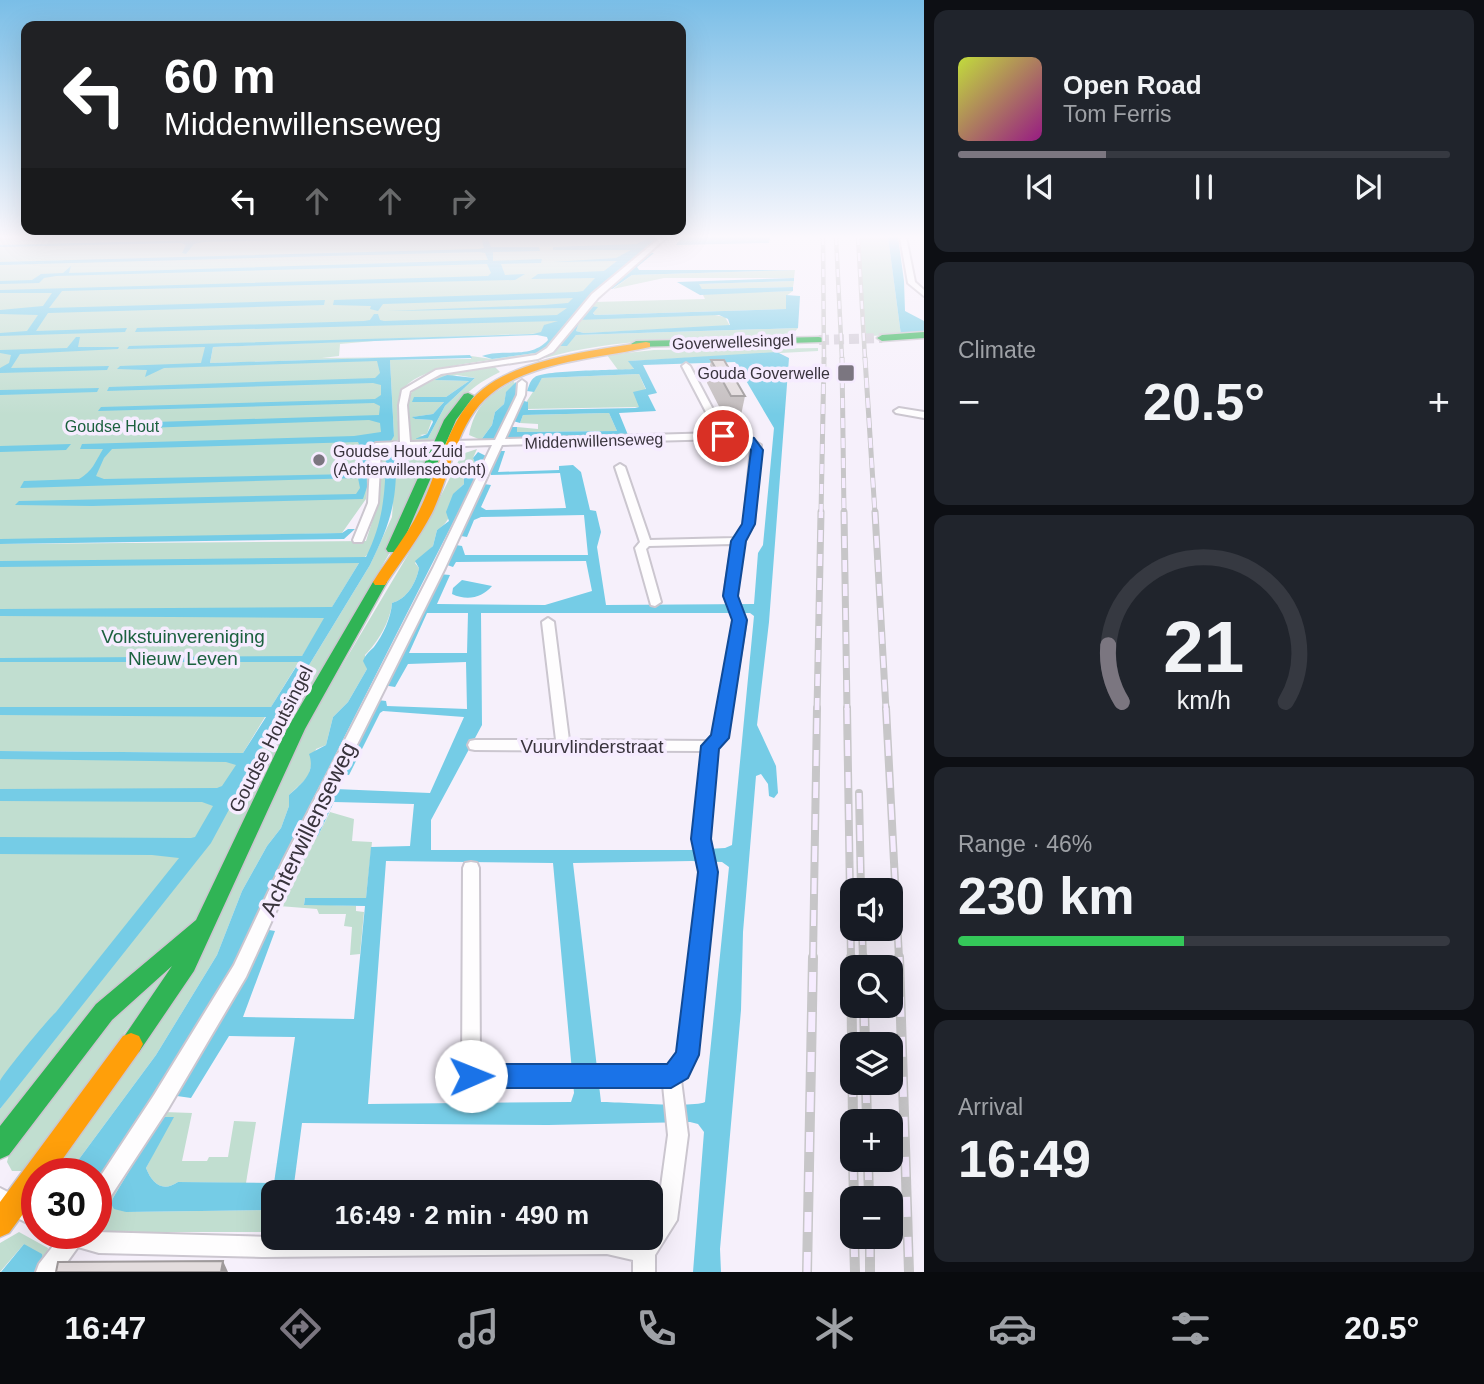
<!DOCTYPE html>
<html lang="en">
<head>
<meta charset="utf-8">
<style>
  body { margin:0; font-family:Helvetica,sans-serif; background:#20242c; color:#f1f3f6; height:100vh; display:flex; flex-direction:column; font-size:26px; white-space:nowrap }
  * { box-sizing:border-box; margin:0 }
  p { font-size:23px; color:#9ea1a6 }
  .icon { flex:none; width:38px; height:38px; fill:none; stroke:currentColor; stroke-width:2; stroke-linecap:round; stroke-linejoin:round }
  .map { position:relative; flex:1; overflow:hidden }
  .side { display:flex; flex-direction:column; gap:10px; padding:10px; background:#0d0f14; width:560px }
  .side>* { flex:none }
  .guide { position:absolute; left:21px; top:21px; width:665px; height:214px; border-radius:14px; box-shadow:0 7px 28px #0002; background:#202124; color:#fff; overflow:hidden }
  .buttons { position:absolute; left:840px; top:878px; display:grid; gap:14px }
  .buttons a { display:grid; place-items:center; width:63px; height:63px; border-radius:14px; background:#171b24; box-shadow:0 7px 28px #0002; font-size:35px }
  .speed { position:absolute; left:21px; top:1158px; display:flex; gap:14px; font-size:35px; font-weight:700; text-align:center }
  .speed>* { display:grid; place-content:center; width:91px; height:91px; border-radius:50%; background:#171b24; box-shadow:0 7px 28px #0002; line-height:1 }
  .speed .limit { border:10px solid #d22; background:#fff; color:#111 }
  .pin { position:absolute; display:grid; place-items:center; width:60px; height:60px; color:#fff; margin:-30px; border:4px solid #fff; border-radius:50%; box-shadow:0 2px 7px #0007 }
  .me { position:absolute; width:77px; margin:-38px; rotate:89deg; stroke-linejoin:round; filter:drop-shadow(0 0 5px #0008) }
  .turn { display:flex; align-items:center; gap:24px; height:147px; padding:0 28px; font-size:32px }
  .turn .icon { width:91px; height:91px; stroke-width:2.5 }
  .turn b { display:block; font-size:49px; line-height:60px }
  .lanes { display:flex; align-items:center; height:66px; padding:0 28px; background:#0003; justify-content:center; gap:35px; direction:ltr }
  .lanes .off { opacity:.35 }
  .big { font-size:52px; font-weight:600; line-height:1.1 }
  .side .card { flex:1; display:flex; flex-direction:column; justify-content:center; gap:10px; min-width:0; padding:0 24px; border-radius:14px; background:#20242c }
  .side .dial { align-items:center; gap:0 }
  .dial svg { height:182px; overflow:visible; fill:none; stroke:#363941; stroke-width:7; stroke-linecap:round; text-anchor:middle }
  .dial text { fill:#f1f3f6; stroke:none }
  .song { display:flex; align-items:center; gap:21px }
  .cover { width:84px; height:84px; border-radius:10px; background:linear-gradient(135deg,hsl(70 70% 55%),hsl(310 70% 35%)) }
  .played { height:7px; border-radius:4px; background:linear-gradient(90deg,#7b7680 30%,#363941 30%) }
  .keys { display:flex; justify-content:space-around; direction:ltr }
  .heat { display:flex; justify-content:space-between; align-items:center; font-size:38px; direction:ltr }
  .charge { height:10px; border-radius:5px; background:linear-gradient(90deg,#34c759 46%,#363941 0) }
  .trip { position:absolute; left:261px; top:1180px; width:402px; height:70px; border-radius:14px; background:#171b24; box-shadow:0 7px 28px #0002; font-weight:600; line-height:70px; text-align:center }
  .tabs { display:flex; height:112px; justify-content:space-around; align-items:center; background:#090b0e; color:#9ea1a6 }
  .tabs .icon { width:49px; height:49px }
  .tabs .current { color:#7b7680 }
  .tabs b { font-size:32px; color:#f1f3f6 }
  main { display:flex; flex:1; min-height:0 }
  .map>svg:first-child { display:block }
</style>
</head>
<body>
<main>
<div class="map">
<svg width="924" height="1272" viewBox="0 0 924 1272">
  <rect width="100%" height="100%" fill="#f6f0fb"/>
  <path fill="#c1ded0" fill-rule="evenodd" d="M0,237H657L555,333L210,345L205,364L389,359L388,433L365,441L366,447V443H377L394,436L390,360L471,359V356L492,359L542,352L532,356C501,360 420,362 402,391C394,404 399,424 399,439L392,444L370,445L364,449V452L370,454L366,499L342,533L0,541Z
    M858,237H888L901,335L866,336Z
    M795,270L794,278H664L613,289L632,275Z
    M794,281L793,287L702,289L698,284Z
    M793,291L786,296V309L595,315L588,306L594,302L705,299L702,293Z
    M710,314L725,317L730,326L584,333L576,331L579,323L576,322L587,318Z
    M798,328L789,338C708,340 624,335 545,358L557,346L576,335Z
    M385,340L340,344L339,356L322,358L416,357L210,363L213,347Z
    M818,348V351L629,361L634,369L618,370L607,355L654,350Z
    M494,366L500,372C461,391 456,405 435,441L412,443C388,373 442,372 494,366ZM457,375L475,378L445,406L428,438L420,435L427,434L432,420L415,419L413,417L433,414L444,402H419L414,397H446L469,381L435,380Z
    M639,374L646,390L639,407L526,409L527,401L542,378Z
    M514,381L515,385L506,393L504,404L495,412L492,425L481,440L469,435C475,405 489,395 514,381Z
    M609,413L617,431L517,432V427L538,429V424L520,423L523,415Z
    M477,449L473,458L475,463L464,477V484C448,495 458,518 437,530L433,546L415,563L419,568C416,583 407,599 392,603C390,622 378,642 365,655L367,669L348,702L333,717L326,745L316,749L308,777L289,795V806L281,828L267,846L242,891L217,955L156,1055L68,1174H45L50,1162L229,889L312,716L428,521L462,454Z
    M385,451L421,452L428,457L406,518L389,554L311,688L194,922L0,1137V1109L253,764L289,698L370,565L392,517L396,457H386C385,490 388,539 359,563L243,753L0,751V544L366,541L377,506L379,454Z
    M0,755L249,757L147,916L0,1102Z
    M330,812L354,819L352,841L372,842L366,898H305L304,904L356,906V911L364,912L360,954L350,955L352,927L344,926L346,914H319L317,909L279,906L309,837L318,836Z
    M174,966L22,1171H12L7,1162L9,1154L107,1020Z
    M164,1112L192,1113L182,1161H207L209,1157H228L234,1121L256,1122L246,1183L178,1182C162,1193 152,1183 146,1168L153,1154L143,1147L113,1198L126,1212L273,1210V1232H108L96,1227V1213L158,1117Z
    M19,1232L48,1248L44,1272H35L43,1261L24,1244L0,1272V1243Z"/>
  <path fill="#75cce6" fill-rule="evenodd" d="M320,237H424L203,242L194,244L186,254L182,253L186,245L181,243L0,247V245Z
    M481,237H487L491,247H539L540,251L493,252V261L542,259L541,263L501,264L505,275L525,274L515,280L62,291L49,308L325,300L324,305L48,313L36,331L127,328L125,332L0,336V333L27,331L38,315L0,314V310L43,306L52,293H0V290L488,276L491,273L487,264L452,265L56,276L44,278L39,283L0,284V281L32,280L41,274L63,273L71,266L69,273L488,260L485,253L479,252L0,265V262L479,249L484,248Z
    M649,237H660L583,303L542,352L492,359L482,356C503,348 530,360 548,340L547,337L537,335L213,347L210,363L470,355L472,358L390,360L394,436L391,441L366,444L367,448H361L358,442L112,449L104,458L96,476L104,479L354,474L359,470V456L366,453L367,487L363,499L92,506L15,505L19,501L356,494L360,488L358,478L20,488L24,481L79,479C93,471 95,462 103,449H80L82,444L354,436L381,432L380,423L369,420L89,430L92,424L379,415L380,406L374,403L98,411L101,407L375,399L381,395V385L373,383L107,391L109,387L375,378L380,373L377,361L164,368L145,377L147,370L117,369L120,366L201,363L205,347L127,349L129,346L533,334L541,332L544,325L558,321L135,332L137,328L364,321L370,320L374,314H378L380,320L384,321L557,315L567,308L387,311L544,305L568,303L573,298L383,304L378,311L370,309L371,306L333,305L334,300L577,292L583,291L595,278L531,279L538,274L604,271L617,261L553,262L616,258L631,250H553V247L637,244Z
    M682,237H770L769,243L676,245Z
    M888,237H898L904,281L905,311L924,321V334L901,335Z
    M651,253H654L637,267L639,270H795L632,275L612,289H607Z
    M794,278V281L699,284L702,289L793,287V291L700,295L677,282Z
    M786,295L800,296L798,328L576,335L567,346H557L573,323H579L576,331L584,333L730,325L728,319L719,315L577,320L588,306L598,307L593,313L595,315L786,309Z
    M76,337H80L78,347H119L118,349L20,354L11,368L109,366L107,370L0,373V368L9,363L11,355L0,353V350L67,348Z
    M777,352L789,358L769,622L757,725L776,766L778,793L774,798L769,796L768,784L761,774L756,776L743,932L741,1010L720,1249L721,1272H693L704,1132L698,1124L690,1122L548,1125L302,1123L293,1192H273V1210L126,1212L114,1209L111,1204L113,1198L161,1117H174L146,1168C152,1183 162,1193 178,1182L274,1183L295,1037L229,1036L191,1098L177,1096L242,986L269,930L275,931L243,1017L354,1019L365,906L304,905L305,898H366L371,847L410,846L414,804L334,802L318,836L309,837L329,794L335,789L430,793L464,717L383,711L380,713L349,775L342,774L378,700L386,701L387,706L467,709L466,662L408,664L395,687L383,685L439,574L450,575L437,604L545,605L592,591L586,561L456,562L453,567L447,565L445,562L456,545L462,546L465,555H588L584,515L481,517L474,520L467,537L461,536L459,534L484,484L491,485L481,507L486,510L566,508L560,473L491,475L490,472L498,451H505L498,472L559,470V466L573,465L581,472L590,510L596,511L601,532L597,547L606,605L754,604L758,553L763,545L774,428L735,362L643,365L657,393L648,395L656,411L619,413L628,435L506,440L504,439L510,427H517V432L617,431L609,413L523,415L520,423L513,421L524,401L528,402V410L635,408L639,407L633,392L646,389L639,374L542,378L534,392L527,391C529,386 530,380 535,377C545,370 617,370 634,369L628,361ZM427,613H468L467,653H409ZM481,613H750L754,616L732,845L725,848L690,850H431V820L482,725ZM386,861L553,863L574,1093L571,1102L368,1104ZM692,861L722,862L729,867L705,1102C694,1108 620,1102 601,1102L573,863Z
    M447,375L475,378L445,406L428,438L415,439L427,434L433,422L432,420L415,419L412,417L433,414L444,402H412L414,397H446L469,381L434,380Z
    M516,382L518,391L494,440H481L492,425L495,412L504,404L506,392Z
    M99,388L97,392L0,395V390Z
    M71,444L66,450L0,452V446Z
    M478,452L486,456L479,471L314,797L232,971L178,1063L96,1184V1174H68L156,1055L217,955L242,891L267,846L281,828L289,806V795C302,783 316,773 309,754L326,745L333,717L348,702L367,669L363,661C366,654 369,652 374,647C383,635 391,618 392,603C407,599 416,583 419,568L415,561L433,546L437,530L449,521L446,512L453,494L464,484V477L475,463L473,458Z
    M386,456L396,457C397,503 390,524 370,565L289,698L211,843L0,1109C0,1101 0,1089 0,1081C2,1075 49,1018 56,1012L179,858L152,855L0,854V837L191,838L195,837L213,806L202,802L0,801V789L217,788L222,786L236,765L226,762L0,759V751L243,753L266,717L0,715V707H271L299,662H0V658L302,656L324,618L0,616V609L332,607L359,563L0,567V561L366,557C383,522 385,496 386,456Z
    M348,529H355L344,539L0,544V539L342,533Z
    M462,580L492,586C482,598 467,601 452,594L453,588Z
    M24,1244L42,1254L43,1261L35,1272H1Z"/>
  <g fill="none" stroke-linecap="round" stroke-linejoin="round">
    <path stroke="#d0cad5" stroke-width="10" stroke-dasharray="10 5" stroke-linecap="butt" d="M819,340L882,338"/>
    <defs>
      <path id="street" d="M661,237H667L598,298L553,352L538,359L441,374L410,391L407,405L410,442L495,440L517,395L518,383L522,380L526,383L525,395L505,439L717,433L682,366L686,363L690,366L726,434L745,436L761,445L754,524L743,541L736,596L746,620L727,738L717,748L709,839L716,872L697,1055L686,1075L681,1080L688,1135L677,1220L655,1255V1272H633V1260L607,1254L262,1257L99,1253L78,1247L60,1272H36L39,1264L60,1237L59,1234H96V1232L273,1237H624L639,1241L642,1237H651V1225L657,1216L668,1135L663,1085H471L464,1083L462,1076L463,868L465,863L471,862L477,863L479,868L480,1067H668L679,1052L700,872L693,839L703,751L475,750L470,749L468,745L470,741L475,740H556L542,622L548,618L554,622L569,740L707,741L714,736L734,620L724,596L732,544L649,546L646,549L661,602L655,606L651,605L635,548L640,542L615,467L620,464L625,467L650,540L735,538L744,524L751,446L740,441L723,439L502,445L445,568L299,861L246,977L168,1109L103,1208L96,1211V1183L154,1095L234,965L283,861L433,568L492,445L381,449L378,503L363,540L362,542H354L353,540L368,503L371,446L376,443L400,442L399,405L402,390L436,370L536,355L547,348L592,294Z
        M900,237H906L915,282L924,290V296L908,283Z
        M899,408L924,412V418L896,413L894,411Z
        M0,1188L37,1207V1228L0,1209Z"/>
      <path id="fast" d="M924,332V338L882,341L877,338L882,335Z
        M819,337L823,338V342L636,347L631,344L636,341Z
        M468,393L474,396L456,420L400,549L398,552H388L386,549L444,420L464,394Z
        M380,577L387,582L305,729L194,971L139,1052L131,1055L123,1052L119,1044L172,966L112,1020L9,1155L0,1159V1126L96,1004L196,920L287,729L373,582Z"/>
      <path id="slow" d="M646,342L650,343V347C601,358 531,361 491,394C456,421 451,475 432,513C419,538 401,561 385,585H375L373,582C388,558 407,536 419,511C439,472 447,417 483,389C522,358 597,350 646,342Z
        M131,1033L139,1036L143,1044L139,1052L52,1174H37V1195L9,1233L0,1237V1202L123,1036Z"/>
    </defs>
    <use href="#street" stroke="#cbc6cf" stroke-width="4"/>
    <use href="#fast" stroke="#cbc6cf" stroke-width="3"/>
    <use href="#slow" stroke="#cbc6cf" stroke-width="3"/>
    <use href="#street" fill="#fefdfe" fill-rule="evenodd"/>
    <use href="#fast" fill="#30b455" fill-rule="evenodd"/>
    <use href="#slow" fill="#ff9f0a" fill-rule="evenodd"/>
    <defs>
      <path id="rail-far4" d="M823,237L824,359
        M836,237L842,359
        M858,237L865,359"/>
      <path id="rail-far3" d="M842,358L844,514
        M865,358L875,514
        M821,514L824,358"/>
      <path id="rail-far2" d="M844,512L847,710
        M875,512L886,710
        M817,710L821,512"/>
      <path id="rail-far1" d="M847,708L851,958
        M886,708L899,958
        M859,793L861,891
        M862,929L863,958
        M813,958L817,708"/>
      <path id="rail" d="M851,957L853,1122
        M863,957V968
        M899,957L909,1272
        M864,1006L865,1045
        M866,1083L867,1122
        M853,1160L854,1199
        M868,1160L869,1199
        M854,1237L855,1272
        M870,1237V1272
        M807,1272L813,957"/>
    </defs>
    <use href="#rail-far4" stroke="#c7c6c8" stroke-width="4.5"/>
    <use href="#rail-far3" stroke="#c7c6c8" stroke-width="5"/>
    <use href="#rail-far2" stroke="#c7c6c8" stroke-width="7"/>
    <use href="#rail-far1" stroke="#c7c6c8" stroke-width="8"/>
    <use href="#rail" stroke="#c7c6c8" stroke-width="10"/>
    <use href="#rail-far4" stroke="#f6ecff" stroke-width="2.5" stroke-dasharray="8" stroke-linecap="butt"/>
    <use href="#rail-far3" stroke="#f6ecff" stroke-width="3.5" stroke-dasharray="10" stroke-linecap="butt"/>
    <use href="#rail-far2" stroke="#f6ecff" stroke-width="4.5" stroke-dasharray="12" stroke-linecap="butt"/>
    <use href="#rail-far1" stroke="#f6ecff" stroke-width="5" stroke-dasharray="16" stroke-linecap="butt"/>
    <use href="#rail" stroke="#f6ecff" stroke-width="7" stroke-dasharray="20" stroke-linecap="butt"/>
  </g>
  <path fill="#c3bdbe" d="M711,360L745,396L740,420H726L707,383Z"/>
  <path fill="#9f9a9b" d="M223,1261L228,1272H221Z"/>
  <path fill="#e3dcdd" stroke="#9f9a9b" stroke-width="2" d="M711,360H724L745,396H731Z
    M223,1261L221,1272H56L58,1262Z"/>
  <linearGradient id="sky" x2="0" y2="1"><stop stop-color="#7abee7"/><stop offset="0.57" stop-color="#fbf8fd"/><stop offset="1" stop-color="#fbf8fd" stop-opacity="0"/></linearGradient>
  <rect width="924" height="415" fill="url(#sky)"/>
  <path fill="#1a73e8" stroke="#114b97" stroke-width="2" d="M723,433L754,438L763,450L755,524L746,541L738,596L747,620L729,738L719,749L711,839L718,872L699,1055L688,1078L671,1088H471L463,1085L459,1076L463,1068L471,1064H667L676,1052L698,872L691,839L701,746L711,735L732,620L723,596L731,541L742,524L751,450L746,443L718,439L716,436Z"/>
  <g fill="#7b7680" stroke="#f6ecff" stroke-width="2.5">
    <rect x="837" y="364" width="18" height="18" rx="3.5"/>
    <circle cx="319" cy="460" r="7"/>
  </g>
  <g text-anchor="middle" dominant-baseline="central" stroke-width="7" stroke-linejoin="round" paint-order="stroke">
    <g font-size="16" fill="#39343d" stroke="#f6ecff">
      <text transform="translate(733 342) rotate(-2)">Goverwellesingel</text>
      <text transform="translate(594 441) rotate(-2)">Middenwillenseweg</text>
    </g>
    <g font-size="16" fill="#39343d" stroke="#f6ecff" text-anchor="end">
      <text x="830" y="373">Gouda Goverwelle</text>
      <text x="333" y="451" text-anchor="start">Goudse Hout Zuid<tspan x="333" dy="18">(Achterwillensebocht)</tspan></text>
    </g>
    <g font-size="16" fill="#1c613f" stroke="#f6ecff">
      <text x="112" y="426">Goudse Hout</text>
    </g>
    <g font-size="19" fill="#1c613f" stroke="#f6ecff">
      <text x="183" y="636">Volkstuinvereniging<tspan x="183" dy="22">Nieuw Leven</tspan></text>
    </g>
    <g font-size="19" fill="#39343d" stroke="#f6ecff">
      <text transform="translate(271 739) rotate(-63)">Goudse Houtsingel</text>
      <text x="592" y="746">Vuurvlinderstraat</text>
    </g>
    <g font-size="23" fill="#39343d" stroke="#f6ecff">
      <text transform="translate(308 829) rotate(-64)">Achterwillenseweg</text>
    </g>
  </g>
</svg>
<div class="buttons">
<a><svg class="icon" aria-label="sound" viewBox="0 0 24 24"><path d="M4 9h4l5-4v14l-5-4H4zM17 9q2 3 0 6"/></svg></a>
<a><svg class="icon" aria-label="search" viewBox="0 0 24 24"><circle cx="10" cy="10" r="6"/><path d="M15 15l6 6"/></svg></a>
<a><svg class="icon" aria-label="layers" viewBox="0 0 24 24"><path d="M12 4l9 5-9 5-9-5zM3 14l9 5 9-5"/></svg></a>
<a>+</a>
<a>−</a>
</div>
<div class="speed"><div class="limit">30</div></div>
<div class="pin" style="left:723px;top:436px;background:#d93025"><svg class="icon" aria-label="arrive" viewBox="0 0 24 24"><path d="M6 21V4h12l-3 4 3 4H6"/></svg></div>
<svg class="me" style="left:471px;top:1076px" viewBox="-20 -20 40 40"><circle r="19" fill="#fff"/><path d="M0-13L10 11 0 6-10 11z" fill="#1a73e8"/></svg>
<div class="trip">16:49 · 2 min · 490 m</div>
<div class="guide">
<div class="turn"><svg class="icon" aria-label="left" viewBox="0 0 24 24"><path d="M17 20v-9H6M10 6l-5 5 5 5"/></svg><div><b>60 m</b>Middenwillenseweg</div></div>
<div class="lanes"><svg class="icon" aria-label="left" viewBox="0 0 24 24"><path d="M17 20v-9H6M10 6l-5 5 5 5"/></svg><svg class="icon off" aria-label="ahead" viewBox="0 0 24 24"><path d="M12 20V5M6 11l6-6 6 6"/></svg><svg class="icon off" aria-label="ahead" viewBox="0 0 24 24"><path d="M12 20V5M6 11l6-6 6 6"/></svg><svg class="icon off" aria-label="right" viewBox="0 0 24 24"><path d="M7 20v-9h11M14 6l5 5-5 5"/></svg></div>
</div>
</div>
<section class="side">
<div class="card">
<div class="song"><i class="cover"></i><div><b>Open Road</b><p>Tom Ferris</p></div></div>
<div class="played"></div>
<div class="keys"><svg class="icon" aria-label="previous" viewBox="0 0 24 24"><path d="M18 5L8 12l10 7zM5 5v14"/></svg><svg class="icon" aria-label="pause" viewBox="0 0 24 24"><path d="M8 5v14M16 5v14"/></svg><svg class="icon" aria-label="next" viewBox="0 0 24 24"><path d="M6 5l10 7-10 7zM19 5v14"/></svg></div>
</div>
<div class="card"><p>Climate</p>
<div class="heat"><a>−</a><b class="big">20.5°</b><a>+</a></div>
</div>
<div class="card dial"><svg viewBox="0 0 100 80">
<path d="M14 69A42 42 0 1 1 86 69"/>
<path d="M14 69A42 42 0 0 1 8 44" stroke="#7b7680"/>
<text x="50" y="56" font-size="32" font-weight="700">21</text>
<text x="50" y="72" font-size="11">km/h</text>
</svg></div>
<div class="card"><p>Range · 46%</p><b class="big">230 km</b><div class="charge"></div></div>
<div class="card"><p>Arrival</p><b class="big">16:49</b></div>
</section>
</main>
<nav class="tabs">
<b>16:47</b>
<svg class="icon current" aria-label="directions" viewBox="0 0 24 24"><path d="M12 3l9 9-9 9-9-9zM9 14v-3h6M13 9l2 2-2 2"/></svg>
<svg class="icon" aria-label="music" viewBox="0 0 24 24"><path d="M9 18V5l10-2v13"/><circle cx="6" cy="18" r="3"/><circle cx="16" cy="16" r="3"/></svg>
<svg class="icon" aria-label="phone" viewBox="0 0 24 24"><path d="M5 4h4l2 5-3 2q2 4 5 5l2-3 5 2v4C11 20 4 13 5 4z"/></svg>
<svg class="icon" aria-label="climate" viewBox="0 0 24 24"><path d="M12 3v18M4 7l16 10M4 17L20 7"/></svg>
<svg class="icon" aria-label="car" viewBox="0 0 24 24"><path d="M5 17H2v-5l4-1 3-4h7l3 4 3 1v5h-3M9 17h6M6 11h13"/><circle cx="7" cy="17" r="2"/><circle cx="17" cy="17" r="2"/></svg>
<svg class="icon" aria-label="filters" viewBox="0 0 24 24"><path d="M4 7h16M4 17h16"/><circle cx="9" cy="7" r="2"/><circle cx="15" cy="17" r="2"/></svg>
<b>20.5°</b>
</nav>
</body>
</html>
